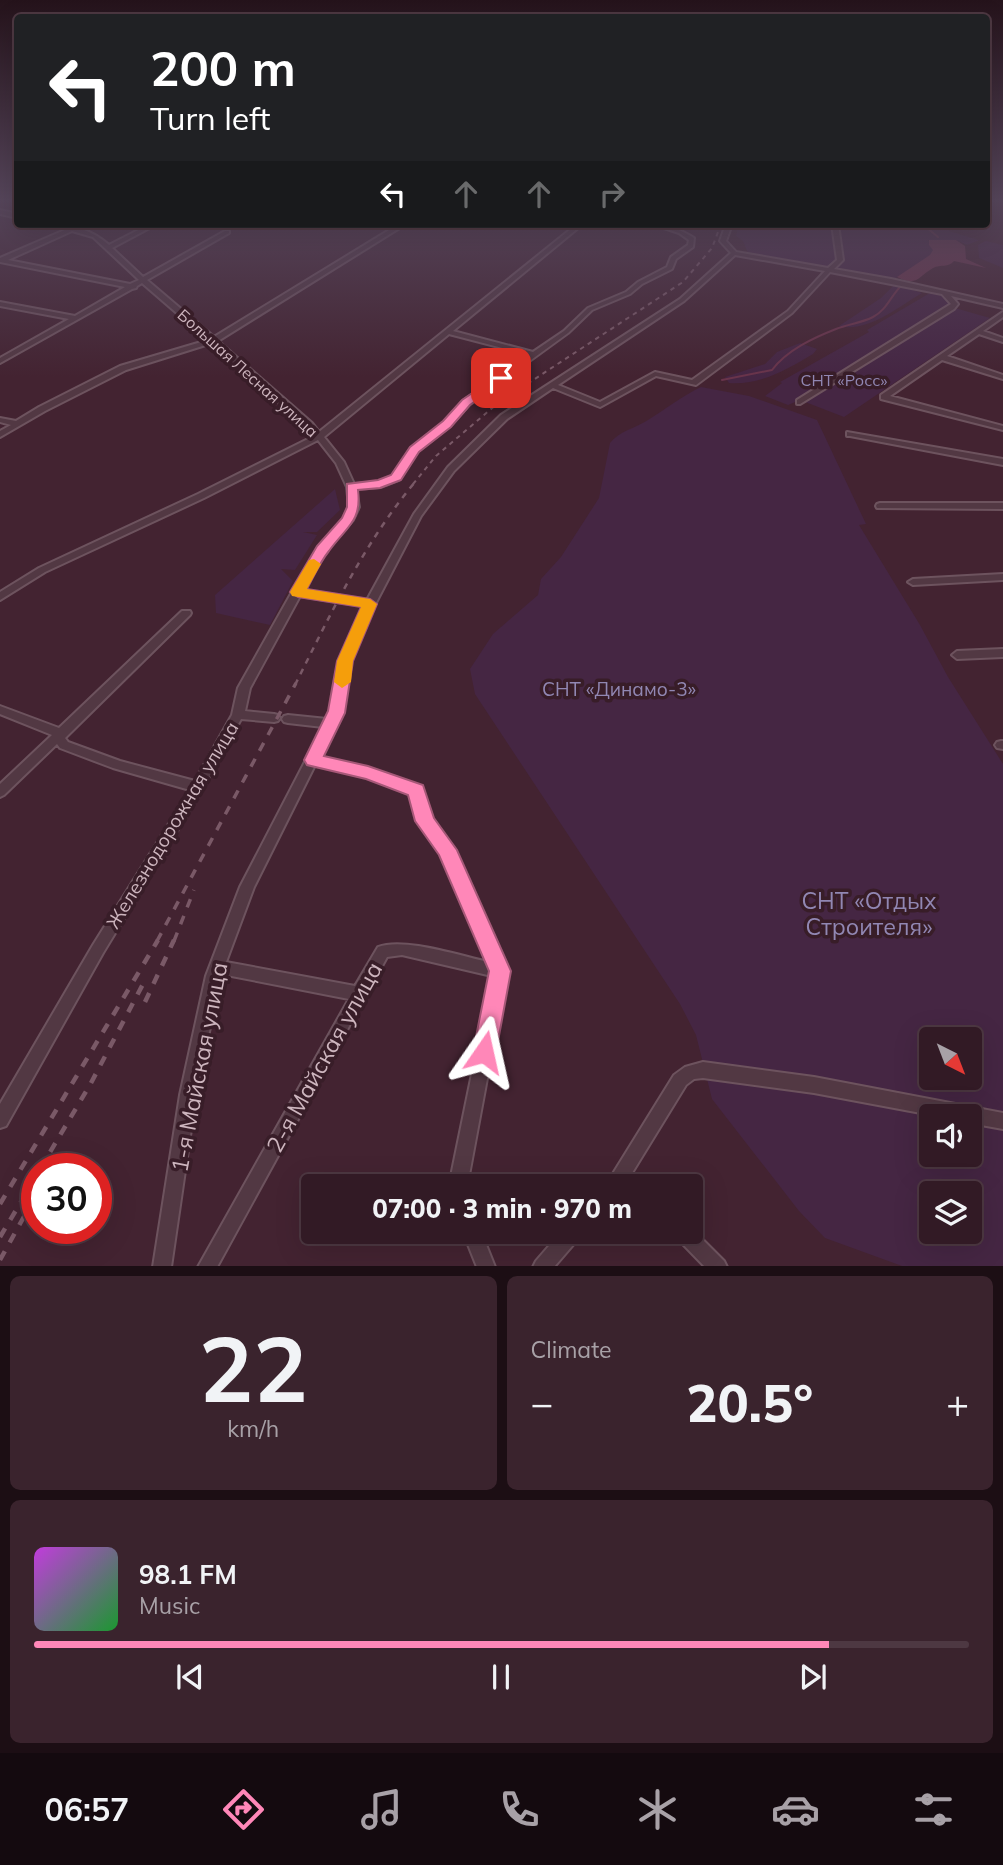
<!DOCTYPE html>
<html lang="en">
<head>
<meta charset="utf-8">
<style>
  body { margin:0; font-family:Mulish,sans-serif; background:#3a232d; color:#f1f3f6; height:100vh; display:flex; flex-direction:column; font-size:26px; white-space:nowrap }
  * { box-sizing:border-box; margin:0 }
  p { font-size:23px; color:#a8a1a7 }
  .icon { flex:none; width:38px; height:38px; fill:none; stroke:currentColor; stroke-width:2; stroke-linecap:round; stroke-linejoin:round }
  .map { position:relative; height:1266px; overflow:hidden }
  .sheet { display:flex; flex-direction:column; gap:10px; padding:10px; background:#1c0e14; flex:1 }
  .sheet>* { flex:none }
  .guide { position:absolute; left:14px; top:14px; width:976px; height:214px; border-radius:7px; box-shadow:0 7px 28px #0002,0 0 0 2px #4d3842; background:#202124; color:#fff; overflow:hidden }
  .needle { width:46px; rotate:138deg }
  .tools { position:absolute; left:919px; top:1027px; display:grid; gap:14px }
  .tools a { display:grid; place-items:center; width:63px; height:63px; border-radius:7px; background:#321a25; box-shadow:0 7px 28px #0002,0 0 0 2px #4d3842; font-size:35px }
  .speed { position:absolute; left:21px; top:1153px; display:flex; gap:14px; font-size:35px; font-weight:700; text-align:center }
  .speed>* { display:grid; place-content:center; width:91px; height:91px; border-radius:50%; background:#321a25; box-shadow:0 7px 28px #0002,0 0 0 2px #4d3842; line-height:1 }
  .speed .limit { border:10px solid #d22; background:#fff; color:#111 }
  .pin { position:absolute; display:grid; place-items:center; width:60px; height:60px; color:#fff; margin:-30px; border-radius:14px; box-shadow:0 4px 10px #0006 }
  .me { position:absolute; width:77px; margin:-38px; rotate:11deg; stroke-linejoin:round; filter:drop-shadow(0 0 5px #0008) }
  .turn { display:flex; align-items:center; gap:24px; height:147px; padding:0 21px; font-size:32px }
  .turn .icon { width:91px; height:91px; stroke-width:2.5 }
  .turn b { display:block; font-size:49px; line-height:60px }
  .lanes { display:flex; align-items:center; height:66px; padding:0 21px; background:#0003; justify-content:center; gap:35px; direction:ltr }
  .lanes .off { opacity:.35 }
  .big { font-size:52px; font-weight:800; line-height:1.1 }
  .sheet .card { flex:1; display:flex; flex-direction:column; justify-content:center; gap:10px; min-width:0; padding:0 24px; border-radius:10px; background:#3a232d }
  .sheet .dial { align-items:center; gap:0 }
  .dial b { font-size:91px; line-height:1 }
  .song { display:flex; align-items:center; gap:21px }
  .cover { width:84px; height:84px; border-radius:10px; background:linear-gradient(135deg,hsl(290 70% 55%),hsl(130 70% 35%)) }
  .played { height:7px; border-radius:4px; background:linear-gradient(90deg,#ff87b8 85%,#4d3842 85%) }
  .keys { display:flex; justify-content:space-around; direction:ltr }
  .heat { display:flex; justify-content:space-between; align-items:center; font-size:38px; direction:ltr }
  .sheet .tiles { flex:1; display:grid; gap:10px; grid-template-columns:1fr 1fr }
  .card:last-child { grid-column:span 2 }
  .trip { position:absolute; left:301px; top:1174px; width:402px; height:70px; border-radius:7px; background:#321a25; box-shadow:0 7px 28px #0002,0 0 0 2px #4d3842; font-weight:800; line-height:70px; text-align:center }
  .dock { display:flex; height:112px; justify-content:space-around; align-items:center; background:#140a0f; color:#a8a1a7 }
  .dock .icon { width:49px; height:49px }
  .dock .current { color:#ff87b8 }
  .dock b { font-size:32px; color:#f1f3f6 }
  .map>svg:first-child { display:block }
</style>
</head>
<body>
<div class="map">
<svg width="1003" height="1267" viewBox="0 0 1003 1267">
  <rect width="100%" height="100%" fill="#432331"/>
  <path fill="#452643" fill-rule="evenodd" d="M739,224H914L923,228L945,224L949,231L979,240L967,245L956,240H928L937,248L929,261L894,279L748,253L743,241L736,236Z
    M986,241L1003,245V268L979,258L978,245Z
    M895,284L922,293C898,307 868,333 839,326L881,298Z
    M935,290L954,297L959,302L955,308L990,318L844,417L800,400L788,405L765,396L782,383L780,382L869,332L867,330Z
    M800,343L817,349L813,354C786,370 761,385 729,383L725,377L765,364L777,352Z
    M701,387L749,396L817,420L866,524L859,525L920,625L948,677L1003,764V1266H902L825,1238L799,1211L712,1099L696,1035L680,1004L475,694L470,669L493,634L538,595L541,579L561,557L599,498L610,443C619,431 636,428 648,420C666,409 682,396 701,387ZM931,1040H970V1078H931ZM931,1116H970V1155H931ZM931,1194H970V1232H931Z
    M335,489L340,510L317,532H303L317,535L295,570L281,569L293,581L270,625L216,613L215,595Z"/>
  <path fill="#69344b" d="M929,240H956L965,246L966,259L986,268L954,261C948,268 941,264 933,268C917,277 918,287 897,277L930,255L933,250L929,245Z"/>
  <g fill="none" stroke-linecap="round" stroke-linejoin="round">
    <path stroke="#69344b" stroke-width="2" d="M926,227L938,237
      M722,380L772,370C787,350 813,338 836,329C848,324 862,323 873,317C887,310 891,295 902,285"/>
    <defs>
      <path id="minor" d="M0,210L18,214V218L0,214Z
        M53,224C73,224 93,231 109,245L150,224H157L112,248L143,277L225,231H229V233L147,280L214,337L399,224H406L218,341L312,423L319,432L577,224H583L453,331L533,352L564,331L588,308L626,292L638,282L667,267L671,257L688,245L689,240L679,233L652,224C667,224 681,230 694,238L693,247L676,259L672,269L642,284L630,294L592,310L568,333L469,405L450,426L417,452L399,480L381,487L356,489L359,507L353,520L326,551L303,590L367,600L414,514L448,467L501,415L680,299L731,253L720,241L726,224H732L726,241L736,252L828,268L837,260L832,224H838L843,260L834,269L891,279L1003,304V308L951,296L958,304L954,309L800,404H797V400L951,304L942,294L830,272L792,313L696,385L656,376L600,407L553,388L507,419L454,471L421,516L369,616L350,661L342,713L319,757L368,768L421,787L431,819L454,850L507,971L467,1186H449L492,976L402,955L387,957L217,1267H198L349,999L221,974L196,1095L171,1267H153L180,1095L206,976L240,887L323,727L288,723L284,722L282,719L284,716L288,715L327,719L330,713L340,661L364,606L300,596L250,688L245,711L274,714L278,715L280,718L278,721L274,722L241,719L202,790L103,953L6,1126L0,1128V1104L93,945L190,790L113,768L60,748L57,744L4,795L0,797V784L52,735L0,714V706L59,728L182,611H190L191,613L190,615L65,738L68,742L120,761L195,781L232,715L238,688L292,592L317,550L344,519L349,507L347,487L336,463L318,440L204,498L45,572L0,600V592L39,568L198,494L314,436L306,427L212,343L126,370L45,411L0,437V431L11,425L0,422V418L16,421L39,407L120,366L208,340L142,283L137,286L136,288L132,289L0,363V358L69,319L0,306V302L75,316L125,287L0,262V258L67,229ZM72,231L93,237L139,280L130,284L8,260ZM735,255L825,271L788,311L692,380L655,372L600,402L558,385L684,301ZM449,334L529,355L463,401L444,422L411,448L393,476L379,482L354,484L344,462L324,437ZM315,765L367,777L412,793L419,821L442,853L489,962C460,956 404,937 378,947L355,986L226,962L254,887Z
        M875,224H898L905,226L902,228Z
        M1003,312V317L983,331L1003,338V342L979,334L947,356L1003,375V379L942,360L890,396L1003,426V430L881,399V395Z
        M847,432L1003,459V465L850,436H847Z
        M880,503H1003V509L877,508L876,506L877,504Z
        M1003,574V580L913,585L908,582L913,579Z
        M1003,649V657L957,659L952,655L957,651Z
        M1001,741H1003V749L997,748L995,745L997,742Z
        M703,1062L814,1077L1003,1113V1129L970,1123V1116H937L814,1093L703,1078L694,1079L686,1085L624,1186H607L609,1180L674,1075L685,1067Z
        M691,1228L724,1261L727,1267H705L677,1238L674,1232H691Z
        M463,1232H481L495,1267H477Z
        M561,1232H582L579,1238L554,1267H533L536,1261Z"/>
    </defs>
    <use href="#minor" stroke="#6d535e" stroke-width="4"/>
    <use href="#minor" fill="#523843" fill-rule="evenodd"/>
    <path stroke="#7a5967" stroke-width="2" stroke-dasharray="4.5 4.5" stroke-linecap="butt" d="M413,484L436,456L498,403L683,282L712,248L721,224"/>
    <path stroke="#7a5967" stroke-width="2.5" stroke-dasharray="6 6" stroke-linecap="butt" d="M295,685C330,615 364,543 415,482"/>
    <path stroke="#7a5967" stroke-width="3.5" stroke-dasharray="9 9" stroke-linecap="butt" d="M157,941L296,683
      M174,941L194,890"/>
    <path stroke="#7a5967" stroke-width="4.5" stroke-dasharray="10 10" stroke-linecap="butt" d="M145,1002L174,940
      M40,1169L91,1083L143,984
      M0,1204L158,940
      M0,1237L37,1175
      M0,1260L37,1193"/>
  </g>
  <linearGradient id="sky" x2="0" y2="1"><stop stop-color="#25131b"/><stop offset="0.53" stop-color="#55455a"/><stop offset="1" stop-color="#55455a" stop-opacity="0"/></linearGradient>
  <rect width="1003" height="377" fill="url(#sky)"/>
  <path fill="#ff87b8" stroke="#a65878" stroke-width="2" d="M497,376L507,378L470,405L451,427L419,452L401,480L380,488L358,490C362,522 346,527 329,551C320,562 314,576 307,589L370,599L377,604L353,661L345,713L324,756L368,766L423,785L434,818L457,850L511,971L496,1052L493,1060L484,1063L476,1060L473,1052L489,971L439,855L415,821L408,795L366,779L307,765L304,760L328,711L337,661L361,607L298,597L290,592L317,546L342,518L347,507V484L378,480L391,475L410,447L443,421L462,400Z"/>
  <path fill="#f59e0b" d="M314,559L321,564L307,589L370,599L377,604L353,661L351,682L342,688L334,682L337,661L361,607L292,596L290,592L309,560Z"/>
  <g text-anchor="middle" dominant-baseline="central" stroke-width="7" stroke-linejoin="round" paint-order="stroke">
    <g font-size="16" fill="#cdb5be" stroke="#381d28">
      <text transform="translate(248 373) rotate(42)">Большая Лесная улица</text>
    </g>
    <g font-size="16" fill="#9187b3" stroke="#381d28">
      <text x="844" y="380">СНТ «Росс»</text>
    </g>
    <g font-size="19" fill="#9187b3" stroke="#381d28">
      <text x="619" y="689">СНТ «Динамо-3»</text>
    </g>
    <g font-size="19" fill="#cdb5be" stroke="#381d28">
      <text transform="translate(172 825) rotate(-59)">Железнодорожная улица</text>
    </g>
    <g font-size="23" fill="#9187b3" stroke="#381d28">
      <text x="869" y="900">СНТ «Отдых<tspan x="869" dy="26">Строителя»</tspan></text>
    </g>
    <g font-size="23" fill="#cdb5be" stroke="#381d28">
      <text transform="translate(324 1057) rotate(-61)">2-я Майская улица</text>
      <text transform="translate(199 1067) rotate(-79)">1-я Майская улица</text>
    </g>
  </g>
</svg>
<div class="tools">
<a><svg class="needle" viewBox="-14 -14 28 28"><path d="M0-13l5 13h-10z" fill="#e53935"/><path d="M0 13l5-13h-10z" fill="#a8a1a7"/></svg></a>
<a><svg class="icon" aria-label="sound" viewBox="0 0 24 24"><path d="M4 9h4l5-4v14l-5-4H4zM17 9q2 3 0 6"/></svg></a>
<a><svg class="icon" aria-label="layers" viewBox="0 0 24 24"><path d="M12 4l9 5-9 5-9-5zM3 14l9 5 9-5"/></svg></a>
</div>
<div class="speed"><div class="limit">30</div></div>
<div class="pin" style="left:501px;top:378px;background:#d93025"><svg class="icon" aria-label="arrive" viewBox="0 0 24 24"><path d="M6 21V4h12l-3 4 3 4H6"/></svg></div>
<svg class="me" style="left:484px;top:1052px" viewBox="-20 -20 40 40"><path d="M0-17L14 15 0 8-14 15z" fill="#ff87b8" stroke="#fff" stroke-width="4"/></svg>
<div class="trip">07:00 · 3 min · 970 m</div>
<div class="guide">
<div class="turn"><svg class="icon" aria-label="left" viewBox="0 0 24 24"><path d="M17 20v-9H6M10 6l-5 5 5 5"/></svg><div><b>200 m</b>Turn left</div></div>
<div class="lanes"><svg class="icon" aria-label="left" viewBox="0 0 24 24"><path d="M17 20v-9H6M10 6l-5 5 5 5"/></svg><svg class="icon off" aria-label="ahead" viewBox="0 0 24 24"><path d="M12 20V5M6 11l6-6 6 6"/></svg><svg class="icon off" aria-label="ahead" viewBox="0 0 24 24"><path d="M12 20V5M6 11l6-6 6 6"/></svg><svg class="icon off" aria-label="right" viewBox="0 0 24 24"><path d="M7 20v-9h11M14 6l5 5-5 5"/></svg></div>
</div>
</div>
<section class="sheet">
<div class="tiles">
<div class="card dial"><b>22</b><p>km/h</p></div>
<div class="card"><p>Climate</p>
<div class="heat"><a>−</a><b class="big">20.5°</b><a>+</a></div>
</div>
<div class="card">
<div class="song"><i class="cover"></i><div><b>98.1 FM</b><p>Music</p></div></div>
<div class="played"></div>
<div class="keys"><svg class="icon" aria-label="previous" viewBox="0 0 24 24"><path d="M18 5L8 12l10 7zM5 5v14"/></svg><svg class="icon" aria-label="pause" viewBox="0 0 24 24"><path d="M8 5v14M16 5v14"/></svg><svg class="icon" aria-label="next" viewBox="0 0 24 24"><path d="M6 5l10 7-10 7zM19 5v14"/></svg></div>
</div>
</div>
</section>
<nav class="dock">
<b>06:57</b>
<svg class="icon current" aria-label="directions" viewBox="0 0 24 24"><path d="M12 3l9 9-9 9-9-9zM9 14v-3h6M13 9l2 2-2 2"/></svg>
<svg class="icon" aria-label="music" viewBox="0 0 24 24"><path d="M9 18V5l10-2v13"/><circle cx="6" cy="18" r="3"/><circle cx="16" cy="16" r="3"/></svg>
<svg class="icon" aria-label="phone" viewBox="0 0 24 24"><path d="M5 4h4l2 5-3 2q2 4 5 5l2-3 5 2v4C11 20 4 13 5 4z"/></svg>
<svg class="icon" aria-label="climate" viewBox="0 0 24 24"><path d="M12 3v18M4 7l16 10M4 17L20 7"/></svg>
<svg class="icon" aria-label="car" viewBox="0 0 24 24"><path d="M5 17H2v-5l4-1 3-4h7l3 4 3 1v5h-3M9 17h6M6 11h13"/><circle cx="7" cy="17" r="2"/><circle cx="17" cy="17" r="2"/></svg>
<svg class="icon" aria-label="filters" viewBox="0 0 24 24"><path d="M4 7h16M4 17h16"/><circle cx="9" cy="7" r="2"/><circle cx="15" cy="17" r="2"/></svg>
</nav>
</body>
</html>
